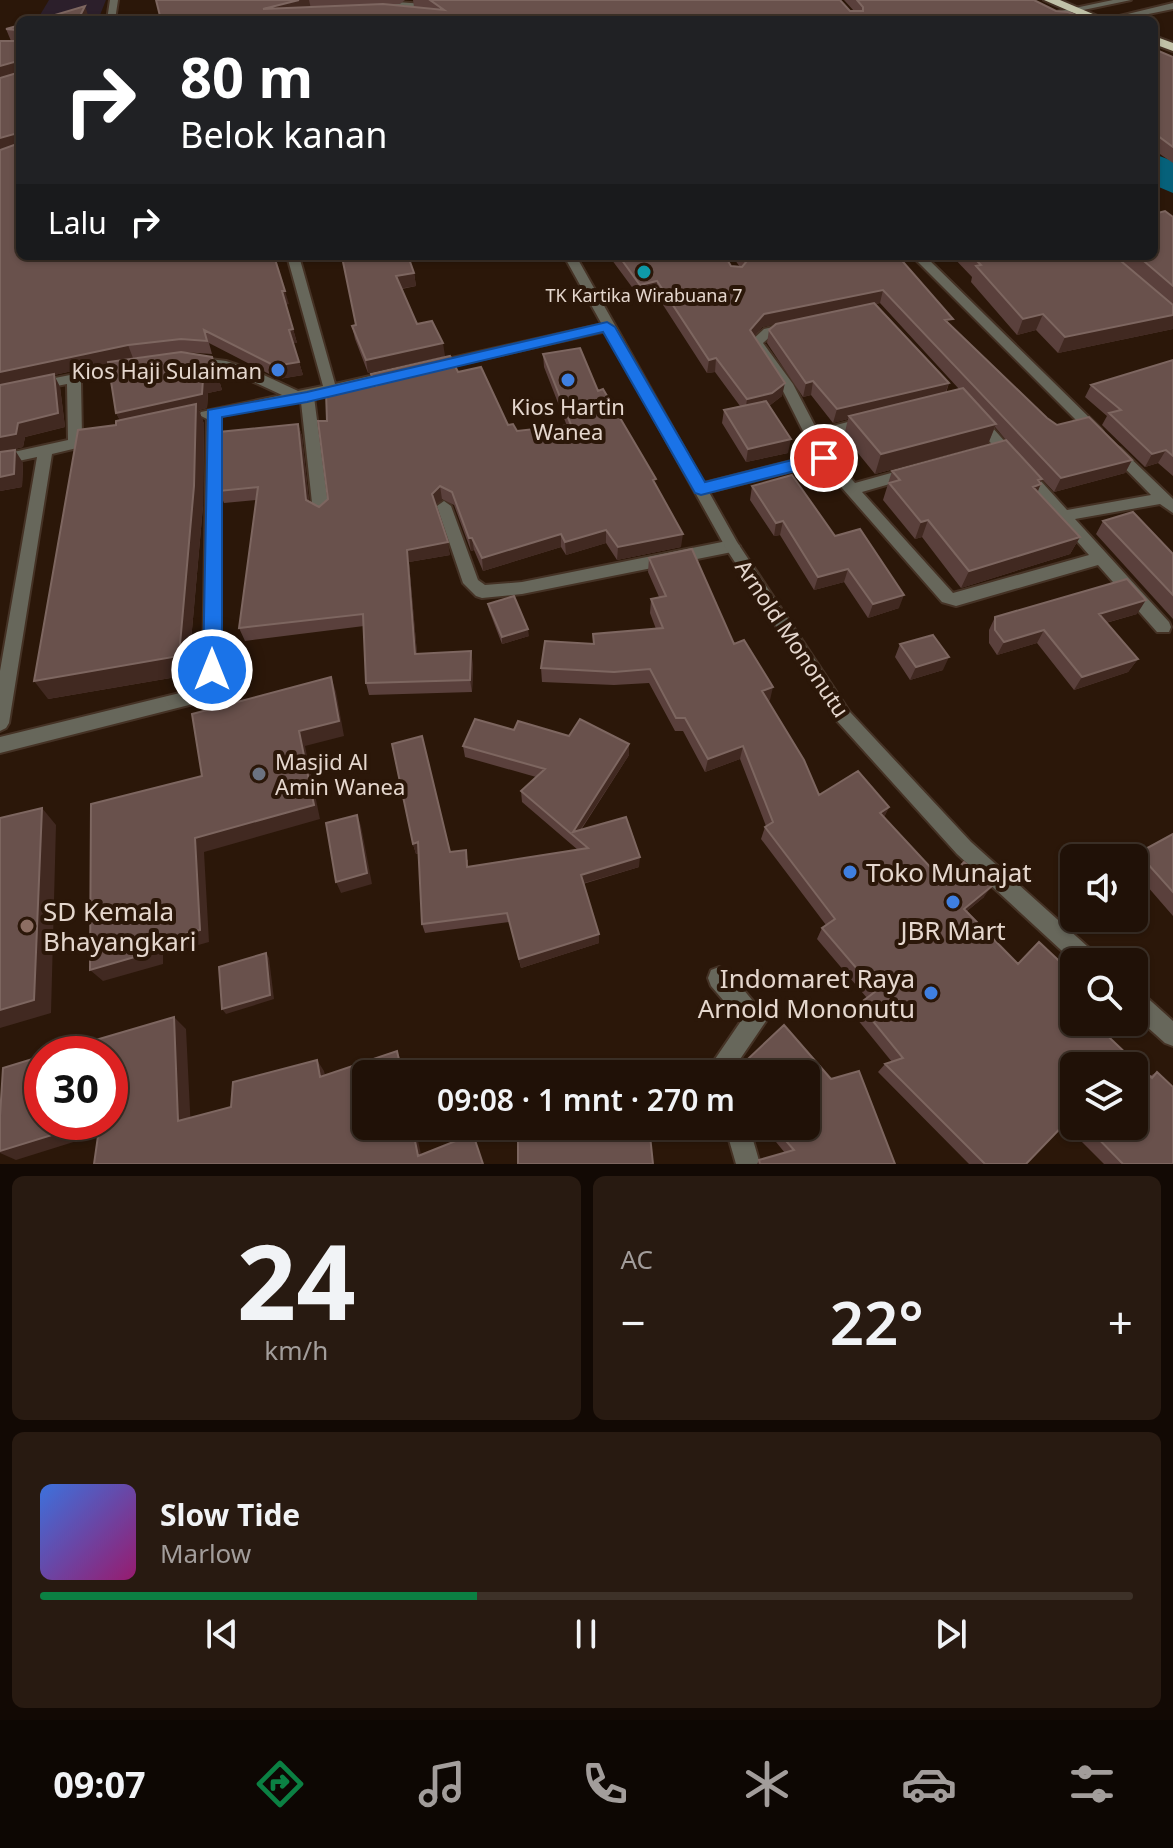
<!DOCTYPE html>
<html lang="id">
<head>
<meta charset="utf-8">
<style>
  body { margin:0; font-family:"Noto Sans",sans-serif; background:#281a11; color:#f1f3f6; height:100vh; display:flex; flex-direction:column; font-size:30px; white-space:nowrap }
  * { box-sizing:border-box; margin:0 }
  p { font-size:26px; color:#a29d9b }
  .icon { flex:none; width:44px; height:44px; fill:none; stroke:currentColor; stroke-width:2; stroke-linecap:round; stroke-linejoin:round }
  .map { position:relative; height:1164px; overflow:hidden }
  .panel { display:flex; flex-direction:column; gap:12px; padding:12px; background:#120904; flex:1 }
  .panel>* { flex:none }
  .hud { position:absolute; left:16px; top:16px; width:1142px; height:244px; border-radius:12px; box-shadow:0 2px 6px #0004,0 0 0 2px #3d3128; background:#202124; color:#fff; overflow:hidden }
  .fabs { position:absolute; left:1060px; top:844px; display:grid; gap:16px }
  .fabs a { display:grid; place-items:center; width:88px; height:88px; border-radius:12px; background:#201107; box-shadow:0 2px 6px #0004,0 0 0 2px #3d3128; font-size:40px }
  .speed { position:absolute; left:24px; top:1036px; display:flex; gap:16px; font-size:40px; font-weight:700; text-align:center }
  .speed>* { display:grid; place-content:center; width:104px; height:104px; border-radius:50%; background:#201107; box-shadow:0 2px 6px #0004,0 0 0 2px #3d3128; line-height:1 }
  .speed .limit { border:12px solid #d22; background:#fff; color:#111 }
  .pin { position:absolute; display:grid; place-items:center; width:68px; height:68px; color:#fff; margin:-34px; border:4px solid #fff; border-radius:50%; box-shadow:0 2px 8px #0007 }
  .me { position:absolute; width:88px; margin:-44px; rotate:0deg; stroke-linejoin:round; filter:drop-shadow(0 0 6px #0008) }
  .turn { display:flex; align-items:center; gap:28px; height:168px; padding:0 32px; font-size:36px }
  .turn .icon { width:104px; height:104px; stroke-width:2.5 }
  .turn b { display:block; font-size:56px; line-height:68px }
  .then { display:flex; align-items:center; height:76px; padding:0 32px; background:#0003; gap:16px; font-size:30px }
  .big { font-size:60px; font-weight:600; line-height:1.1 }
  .panel .widget { flex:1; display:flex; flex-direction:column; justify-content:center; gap:12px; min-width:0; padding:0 28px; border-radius:12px; background:#281a11 }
  .panel .dial { align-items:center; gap:0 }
  .dial b { font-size:104px; line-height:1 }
  .song { display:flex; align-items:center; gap:24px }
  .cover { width:96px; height:96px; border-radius:12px; background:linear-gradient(135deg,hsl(220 70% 55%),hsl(320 70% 35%)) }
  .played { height:8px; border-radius:4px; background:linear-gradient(90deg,#0b8043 40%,#3d3128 40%) }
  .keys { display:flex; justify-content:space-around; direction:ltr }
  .heat { display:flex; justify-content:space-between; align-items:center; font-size:44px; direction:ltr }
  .panel .tiles { flex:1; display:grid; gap:12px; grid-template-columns:1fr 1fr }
  .widget:last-child { grid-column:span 2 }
  .trip { position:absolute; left:352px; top:1060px; width:468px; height:80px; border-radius:12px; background:#201107; box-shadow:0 2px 6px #0004,0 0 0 2px #3d3128; font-weight:600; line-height:80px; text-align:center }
  .tabs { display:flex; height:128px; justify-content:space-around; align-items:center; background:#0d0703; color:#a29d9b }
  .tabs .icon { width:56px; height:56px }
  .tabs .selected { color:#0b8043 }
  .tabs b { font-size:36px; color:#f1f3f6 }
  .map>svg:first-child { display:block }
</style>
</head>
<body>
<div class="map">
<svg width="1173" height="1164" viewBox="0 0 1173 1164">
  <rect width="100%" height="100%" fill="#2b1709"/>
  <path fill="#2c1f2b" d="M49,0H106L98,20H85L86,16L37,20Z"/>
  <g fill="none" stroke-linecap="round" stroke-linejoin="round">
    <path fill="#06617a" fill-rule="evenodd" d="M1154,154L1173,161V193L1154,185Z"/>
    <defs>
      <path id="minor" d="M110,0H118L115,20H107Z
        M1113,0H1131L1050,17L1046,14Z
        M1173,3V9L1119,20H1103Z
        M287,256H299L335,384L392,371L399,375L392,379L314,397L329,512L326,516L321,517L313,512L301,402L295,401L221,416V670L211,691L193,704L0,753V737L188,691L198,681L203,670L207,419L199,415L201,412L282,395L230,371L193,365L186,361L193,357L226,361L253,370L298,391L323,386Z
        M912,256H925L1101,429L1103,432L1101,435H1091Z
        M607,323L613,327L611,330L434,370L427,366L434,362Z
        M790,323L796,327L794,330L772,335L763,343L793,384L817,430L867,417L874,422L872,425L821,439L830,455L855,483L909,468L914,469L916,473L914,477L862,492L953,593L1089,555L1018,473L1025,468L1030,469L1067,510L1151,495L1108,451L1115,446L1120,448L1173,499V513L1160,504L1075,519L1169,622L1171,627L1169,632H1157L1098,565L956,606L942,602L821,464L701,494L696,493L694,489L696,485L815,455L780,385L750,342L764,329Z
        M130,363L135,364V370L81,381L82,437L97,434L104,439L102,442L52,454L9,723L6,728L0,731V671L37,457L0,465V455L68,440L67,384L0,397V389Z
        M977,414L982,416L1008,445L1010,448L1008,451H998L972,422L970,419L972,416Z
        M444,501L451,506L478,580L485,585L522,582L732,540L740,546L732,552L522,594L482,598L476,596L463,583L437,506Z
        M719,967L727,970L763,1013L766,1021L734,1068L735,1074H713L711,1065L741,1021L711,986L708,978L711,970Z
        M725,1126H749L760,1164H736Z"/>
      <path id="tertiary" d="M382,1L425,4L442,20H433L420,8L379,6V2Z
        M564,256H576L737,542L849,711L971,842L1097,955L1101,962H1074L957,854L837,721L727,550Z
        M1134,990L1142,993L1173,1021V1046L1165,1043L1134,1015Z"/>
      <path id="trunk" d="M1044,0H1060L1107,20H1090Z
        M1154,36L1173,43V51L1154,44Z"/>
    </defs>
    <use href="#minor" stroke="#453225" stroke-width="4"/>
    <use href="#tertiary" stroke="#453225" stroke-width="4"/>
    <use href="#trunk" stroke="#453225" stroke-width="4"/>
    <use href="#minor" fill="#67675b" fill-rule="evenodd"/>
    <use href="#tertiary" fill="#67675b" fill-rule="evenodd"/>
    <use href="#trunk" fill="#c1c2a8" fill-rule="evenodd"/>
  </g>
  <path fill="#5a403c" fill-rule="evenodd" d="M156,0H405L400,4H390L414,7L413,0H840L850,11H854L844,0H1039H1034L1056,11L161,20Z
    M20,25V256L289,304H286L297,343H293L303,375L279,379L209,343L212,354L182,352L212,357L222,390L208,393L207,408L199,410L204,424L203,506L188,675L48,699L116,425L120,420L116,413L108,363L54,375L60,387L65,427L25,437L23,447L2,452L23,463L22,487L0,491V41H11L6,29ZM169,354L122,360L133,358Z
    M1154,49L1173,57V163L1154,150Z
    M1173,217V329L1058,353L1036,330L1017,335L971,282L972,277L952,256H1154Z
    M609,256H725L731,266L740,267L732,256H860L950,325L1047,418L1057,425L1132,460L1125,473L1054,492L1014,449L1040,483L1038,492L1080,537L1070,554L961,588L922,537L915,539L883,500L892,471L1006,440L995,427L988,444L875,474L844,436L848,419L833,423L811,395L803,397L767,343L769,330L779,323L762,327L754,337L782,396L769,406L788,453L746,462L722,423L724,410L740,406L715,372L707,373L656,294L640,298ZM880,303L959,389L946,393L949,383L876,304Z
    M414,273L416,286L402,289L417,324L445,356L368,373L355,339L352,326L356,325Z
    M543,354L598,391L656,485L681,547L617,560L606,543L566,555L561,547L483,571L474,550L471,551L454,505L442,499L436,505L450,555L409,562L417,654L473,664L472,692L369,695L366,683L364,626L245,641L239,628L256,500L224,503L219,491L298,424L302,436L309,501L319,507L328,499L327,421L373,387L371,374L458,372L508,425L517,431L567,426L544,367Z
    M1173,360V476L1158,463L1145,467L1102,425L1107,416L1085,397L1091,385Z
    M752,486L835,536L899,608L868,618L844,582L814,590L780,535L774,536L750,500Z
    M1103,521L1173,554V619L1096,534Z
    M649,558L734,644L770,700L768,701L819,795L889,807L884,817L944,882L984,897L967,911L1074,1022L1150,1076L1157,1072L1173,1164H1104L1064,1124L1026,1164H969L878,1072L885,1064L892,1062L853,1014L859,1004L867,998L817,939L822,928L826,925L761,839L765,827L766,826L740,759L705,772L683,731H675L649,683L614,685L542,682L541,668L593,644V634L656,629L650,613L651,599L659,597L648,572ZM1074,1066L1134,1126H1074Z
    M488,604L529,636L502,644L489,610Z
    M1137,614L1106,623L1138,659L1128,672L1074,690L1037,643L997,655L989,643V630L995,617Z
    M900,644L943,670L910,680L895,657Z
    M514,730L629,744V755L581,830L639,867L583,884L599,934V943L521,968L509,922L425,933L422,924L419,853L416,854L413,844L450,852L468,860V867L578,850L522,802L521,791L536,777L465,757L463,746Z
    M1173,834V916L1134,871V858L1138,853Z
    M763,1126H806L895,1164H757L759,1160L785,1153Z"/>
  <path fill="#412921" d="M299,0H309L311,9H263Z
    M85,6L89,18L88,20H78Z
    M14,62L19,74L0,80V66Z
    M14,134L19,146L0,153V138Z
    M414,273L416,286L398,289L396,276Z
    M657,281L656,294L640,298V285Z
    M883,290L880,303L762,327L748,344L750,330L764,314Z
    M282,291H285L289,304L286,305Z
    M1043,314L1036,330L1017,335L1023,319Z
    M1173,315V329L1058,353L1065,337Z
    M293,329L297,343H293L289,330Z
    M443,343L445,356L368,373L366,360Z
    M128,345L133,358L54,375L60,387L65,427L25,437L23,447L0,453V372Z
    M212,357L222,390L208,393L207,408L199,410L204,424L203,506L188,675L48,699L34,681L123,426L116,413L203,379Z
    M716,358L715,372L707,373L709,360Z
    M299,362L303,375L279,379L275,366Z
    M813,381L811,395L803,397L806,383Z
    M785,383L782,396L769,406L745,413L747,399Z
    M949,383L944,396L849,416L848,419L833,423L837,409Z
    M298,424L302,436L310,512L306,500Z
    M996,424L988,444L875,474L881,454Z
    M791,439L788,453L746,462L748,449Z
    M15,450L23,463L22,487L0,491V477Z
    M1166,450L1158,463L1145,467L1152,454Z
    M1132,460L1125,473L1054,492L1061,478Z
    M1042,479L1040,485L1041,484L1033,501V487L1038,480Z
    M440,486L442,499L434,507L432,494Z
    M928,520L922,537L915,539L921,522Z
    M783,521L780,535L774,536L776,523Z
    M606,530V543L566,555L565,542Z
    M561,534V547L483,571L482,558Z
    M683,534L681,547L617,560L618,547Z
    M1080,537L1070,554L961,588L969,571Z
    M469,538H472L474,550L471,551Z
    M448,542L450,555L409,562L418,666L415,654L407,550Z
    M848,569L844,582L814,590L818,577Z
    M904,595L899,608L868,618L873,604Z
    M1146,600L1137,614L1091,627L1099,614Z
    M528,629L529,636L502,644V637Z
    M1044,630L1037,643L997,655L1004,642Z
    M471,651L473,664L472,692L470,680Z
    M949,657L943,670L910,680L916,667Z
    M1138,659L1128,672L1074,690L1082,677Z
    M331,677L336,692L344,736L305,746L320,819L204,852L209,942L163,955V964L103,981L90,970L152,943L195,838L299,731Z
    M773,687L770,700L758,704L762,691Z
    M629,744V755L575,838L573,832Z
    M743,746L740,759L705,772L708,759Z
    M889,807L883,819L880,813Z
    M42,808L56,825L51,1013L0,1028V1010Z
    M357,815L361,826L372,884L341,893L336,882Z
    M418,842L421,852L416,854L413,844Z
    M640,857L639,867L581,884V875Z
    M992,886L984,897L956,920L964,909Z
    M599,934V943L521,968L519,959Z
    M266,953L269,958L274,999L226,1014L222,1009Z
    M174,1017L186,1029L191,1131L178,1121Z
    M397,1051L402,1062L405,1074H402Z
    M317,1060L324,1071L328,1088L320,1077Z
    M94,1122H104L115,1129L16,1160L0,1153V1151Z
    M412,1126H415L423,1164L418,1156Z"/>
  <path fill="#69514c" stroke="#7d6660" stroke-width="2" d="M156,0H299L263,9L383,4L444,10L430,0H840L850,11H863V7L857,0H1034L1056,11L1068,12L1088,20H161Z
    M85,6L78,20H38Z
    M20,25V256H274L285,291H282L293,329L289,330L299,362L275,366L204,330L207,341L181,339L128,345L0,372V150L17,144L18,137L14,134L0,138V78L17,73L18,65L14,62L0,66V41H15L17,30L6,29Z
    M1154,49L1173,57V147L1154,133Z
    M1165,211L1173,217V286L1138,256H1154V214Z
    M348,256H408L414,273L396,276L417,324L432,321L443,343L366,360L352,326L356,325L342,257Z
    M619,256H725L731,266L742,267L747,261L743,256H860L863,259L882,256H898L953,319L945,320L1047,418L1057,425L1089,417L1132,460L1061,478L883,290L764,314L750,330L785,383L772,393L747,399L716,358L709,360L657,281L640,285Z
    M972,256H1115L1173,305V315L1065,337L1043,314L1023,319L976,266L981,265Z
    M874,303L949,383L837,409L813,381L806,383L769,330L776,324Z
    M580,348L598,391L603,389L656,479L653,480L683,534L618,547L606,530L565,542L561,534L482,558L472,538H469L452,492L440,486L432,494L448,542L407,550L415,654L471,651L470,680L366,683L363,614L239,628L258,487L219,491V432L298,424L306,500L319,507L328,499L318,421H327L326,392L376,386L371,374L450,356L458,372L481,367L508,425L513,424L517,431L571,425L543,354Z
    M181,352L212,357L217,376L203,379L202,394L116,413L108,362Z
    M1173,360V456L1166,450L1152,454L1109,413L1121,410L1091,385Z
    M54,374L58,413L18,423L16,434L0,437V385Z
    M963,388L996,424L881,454L849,416Z
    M766,401L791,439L748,449L724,410Z
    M196,404L194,486L179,656L34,681L78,430L116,425V421Z
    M1006,440L1042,479L1038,480L1041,484L1033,487L1080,537L969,571L928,520L921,522L889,483L900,480L892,471Z
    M15,450L14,474L0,477V452Z
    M792,475L835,536L860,529L904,595L873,604L848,569L818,577L783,521L776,523L752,486Z
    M1133,512L1173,554V595L1103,521Z
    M692,549L734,644L744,640L773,687L762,691L804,760L819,795L858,771L889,807L880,813L944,882L964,862L992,886L964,909L1018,964L1039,942L1074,975V1022H1093L1152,1078L1157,1072L1173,1087V1164H1123L1086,1126H1134V1066H1074V1114L1026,1164H985L885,1064L903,1058L859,1004L876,991L822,928L835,919L765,827L773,822L743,746L708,759L685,718H676L650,669L614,672L541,668L545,641L594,644L593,634L663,628L651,599L666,596L649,558Z
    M1127,579L1146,600L1099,614L1138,659L1082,677L1044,630L1004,642L995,630V617Z
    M514,596L528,629L502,637L488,604Z
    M933,635L949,657L916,667L900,644Z
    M331,677L339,721L299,731L314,805L195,838L200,930L152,943V952L90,970L91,804L202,776L192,714Z
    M475,719L514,730L518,721L569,736L580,719L629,744L573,832L626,817L640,857L581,875L599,934L519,959L507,913L422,924L418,842L413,844L392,744L422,736L450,852L466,850L467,867L588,848L521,791L545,769L463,746Z
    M42,808L34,1000L0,1010V818Z
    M357,815L367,873L336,882L326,823Z
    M1173,834V892L1138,853Z
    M266,953L270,995L222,1009L219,967Z
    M174,1017L178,1121L231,1107L233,1082L317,1060L320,1077L397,1051L402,1074H366V1126H412L418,1156L473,1134L483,1164H94L100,1122H110V1054H48Z
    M784,1025L831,1079L859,1071L895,1164H760L759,1160L794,1150L773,1126H806V1074H732Z
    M42,1056V1122H94L0,1151V1116L3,1068Z
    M643,1064L644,1074H552V1066Z
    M518,1126H649L653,1164H518Z"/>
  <path fill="#1a73e8" stroke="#114b97" stroke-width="2" d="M607,322L615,327L705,482L824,452L830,454V462L701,495L695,493L603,332L307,402L222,417V670L219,676H205L203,670L208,410L307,392Z"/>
  <circle fill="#0f9aa8" stroke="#2b1709" stroke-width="3" cx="644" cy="272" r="8"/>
  <g fill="#3f7fe0" stroke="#2b1709" stroke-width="3">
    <circle cx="278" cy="370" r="8"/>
    <circle cx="568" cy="380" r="8"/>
    <circle cx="850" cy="872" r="8"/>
    <circle cx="953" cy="902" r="8"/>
    <circle cx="931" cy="993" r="8"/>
  </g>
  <circle fill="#6b7280" stroke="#2b1709" stroke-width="3" cx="259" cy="774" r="8"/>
  <circle fill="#8d6e63" stroke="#2b1709" stroke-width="3" cx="27" cy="926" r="8"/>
  <g text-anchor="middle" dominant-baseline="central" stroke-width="8" stroke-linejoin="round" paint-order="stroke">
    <g font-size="18" fill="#e5d7ce" stroke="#2b1709">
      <text x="644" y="295">TK Kartika Wirabuana 7</text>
    </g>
    <g font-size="22" fill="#e5d7ce" stroke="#2b1709" text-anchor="end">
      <text x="262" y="370">Kios Haji Sulaiman</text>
      <text x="568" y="406" text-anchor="middle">Kios Hartin<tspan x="568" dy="25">Wanea</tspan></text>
      <text x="275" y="761" text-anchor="start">Masjid Al<tspan x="275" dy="25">Amin Wanea</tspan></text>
    </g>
    <g font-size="22" fill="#e5d7ce" stroke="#2b1709">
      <text transform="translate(793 638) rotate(56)">Arnold Mononutu</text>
    </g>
    <g font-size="26" fill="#e5d7ce" stroke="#2b1709" text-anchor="start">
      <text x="866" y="872">Toko Munajat</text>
      <text x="43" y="911">SD Kemala<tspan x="43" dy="30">Bhayangkari</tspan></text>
      <text x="953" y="930" text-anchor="middle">JBR Mart</text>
      <text x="915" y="978" text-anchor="end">Indomaret Raya<tspan x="915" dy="30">Arnold Mononutu</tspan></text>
    </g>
  </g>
</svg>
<div class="fabs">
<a><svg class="icon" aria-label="sound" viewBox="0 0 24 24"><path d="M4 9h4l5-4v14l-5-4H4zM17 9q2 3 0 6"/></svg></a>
<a><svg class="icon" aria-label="search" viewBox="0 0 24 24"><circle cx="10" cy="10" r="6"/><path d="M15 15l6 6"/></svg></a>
<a><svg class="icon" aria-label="layers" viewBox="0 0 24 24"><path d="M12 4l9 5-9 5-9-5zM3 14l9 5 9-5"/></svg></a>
</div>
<div class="speed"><div class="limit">30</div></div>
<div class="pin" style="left:824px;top:458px;background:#d93025"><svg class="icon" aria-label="arrive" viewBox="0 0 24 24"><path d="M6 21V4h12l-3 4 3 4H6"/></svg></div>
<svg class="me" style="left:212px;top:670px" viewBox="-20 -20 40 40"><circle r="17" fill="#1a73e8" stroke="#fff" stroke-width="3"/><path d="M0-11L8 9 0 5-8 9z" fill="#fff"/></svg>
<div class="trip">09:08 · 1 mnt · 270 m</div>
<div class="hud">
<div class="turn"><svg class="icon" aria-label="right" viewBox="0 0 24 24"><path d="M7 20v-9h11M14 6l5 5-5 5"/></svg><div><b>80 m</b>Belok kanan</div></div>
<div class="then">Lalu<svg class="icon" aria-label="right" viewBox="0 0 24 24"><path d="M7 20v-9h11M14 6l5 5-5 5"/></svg></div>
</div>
</div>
<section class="panel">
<div class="tiles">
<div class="widget dial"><b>24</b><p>km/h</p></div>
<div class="widget"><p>AC</p>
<div class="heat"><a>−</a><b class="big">22°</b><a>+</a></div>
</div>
<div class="widget">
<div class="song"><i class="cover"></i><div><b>Slow Tide</b><p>Marlow</p></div></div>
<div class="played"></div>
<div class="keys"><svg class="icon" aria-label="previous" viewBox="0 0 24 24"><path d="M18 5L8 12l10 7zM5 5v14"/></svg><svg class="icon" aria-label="pause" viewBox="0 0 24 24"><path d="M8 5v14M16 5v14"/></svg><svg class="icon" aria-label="next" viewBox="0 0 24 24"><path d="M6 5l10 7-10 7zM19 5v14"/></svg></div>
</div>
</div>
</section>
<nav class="tabs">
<b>09:07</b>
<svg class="icon selected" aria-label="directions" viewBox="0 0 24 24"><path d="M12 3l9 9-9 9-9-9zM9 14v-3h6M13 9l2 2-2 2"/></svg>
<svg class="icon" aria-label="music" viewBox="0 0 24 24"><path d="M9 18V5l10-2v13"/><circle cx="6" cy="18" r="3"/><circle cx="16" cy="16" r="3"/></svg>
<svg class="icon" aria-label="phone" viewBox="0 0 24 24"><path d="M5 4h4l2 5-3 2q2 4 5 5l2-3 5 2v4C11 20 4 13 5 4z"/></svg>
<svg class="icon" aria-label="climate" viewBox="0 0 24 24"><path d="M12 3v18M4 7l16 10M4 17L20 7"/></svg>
<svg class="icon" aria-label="car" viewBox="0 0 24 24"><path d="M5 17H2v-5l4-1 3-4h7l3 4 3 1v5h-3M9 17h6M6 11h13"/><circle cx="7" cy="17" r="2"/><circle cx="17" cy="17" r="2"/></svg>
<svg class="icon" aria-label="filters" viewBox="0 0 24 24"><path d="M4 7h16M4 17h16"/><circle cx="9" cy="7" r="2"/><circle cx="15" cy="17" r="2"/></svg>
</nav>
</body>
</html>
